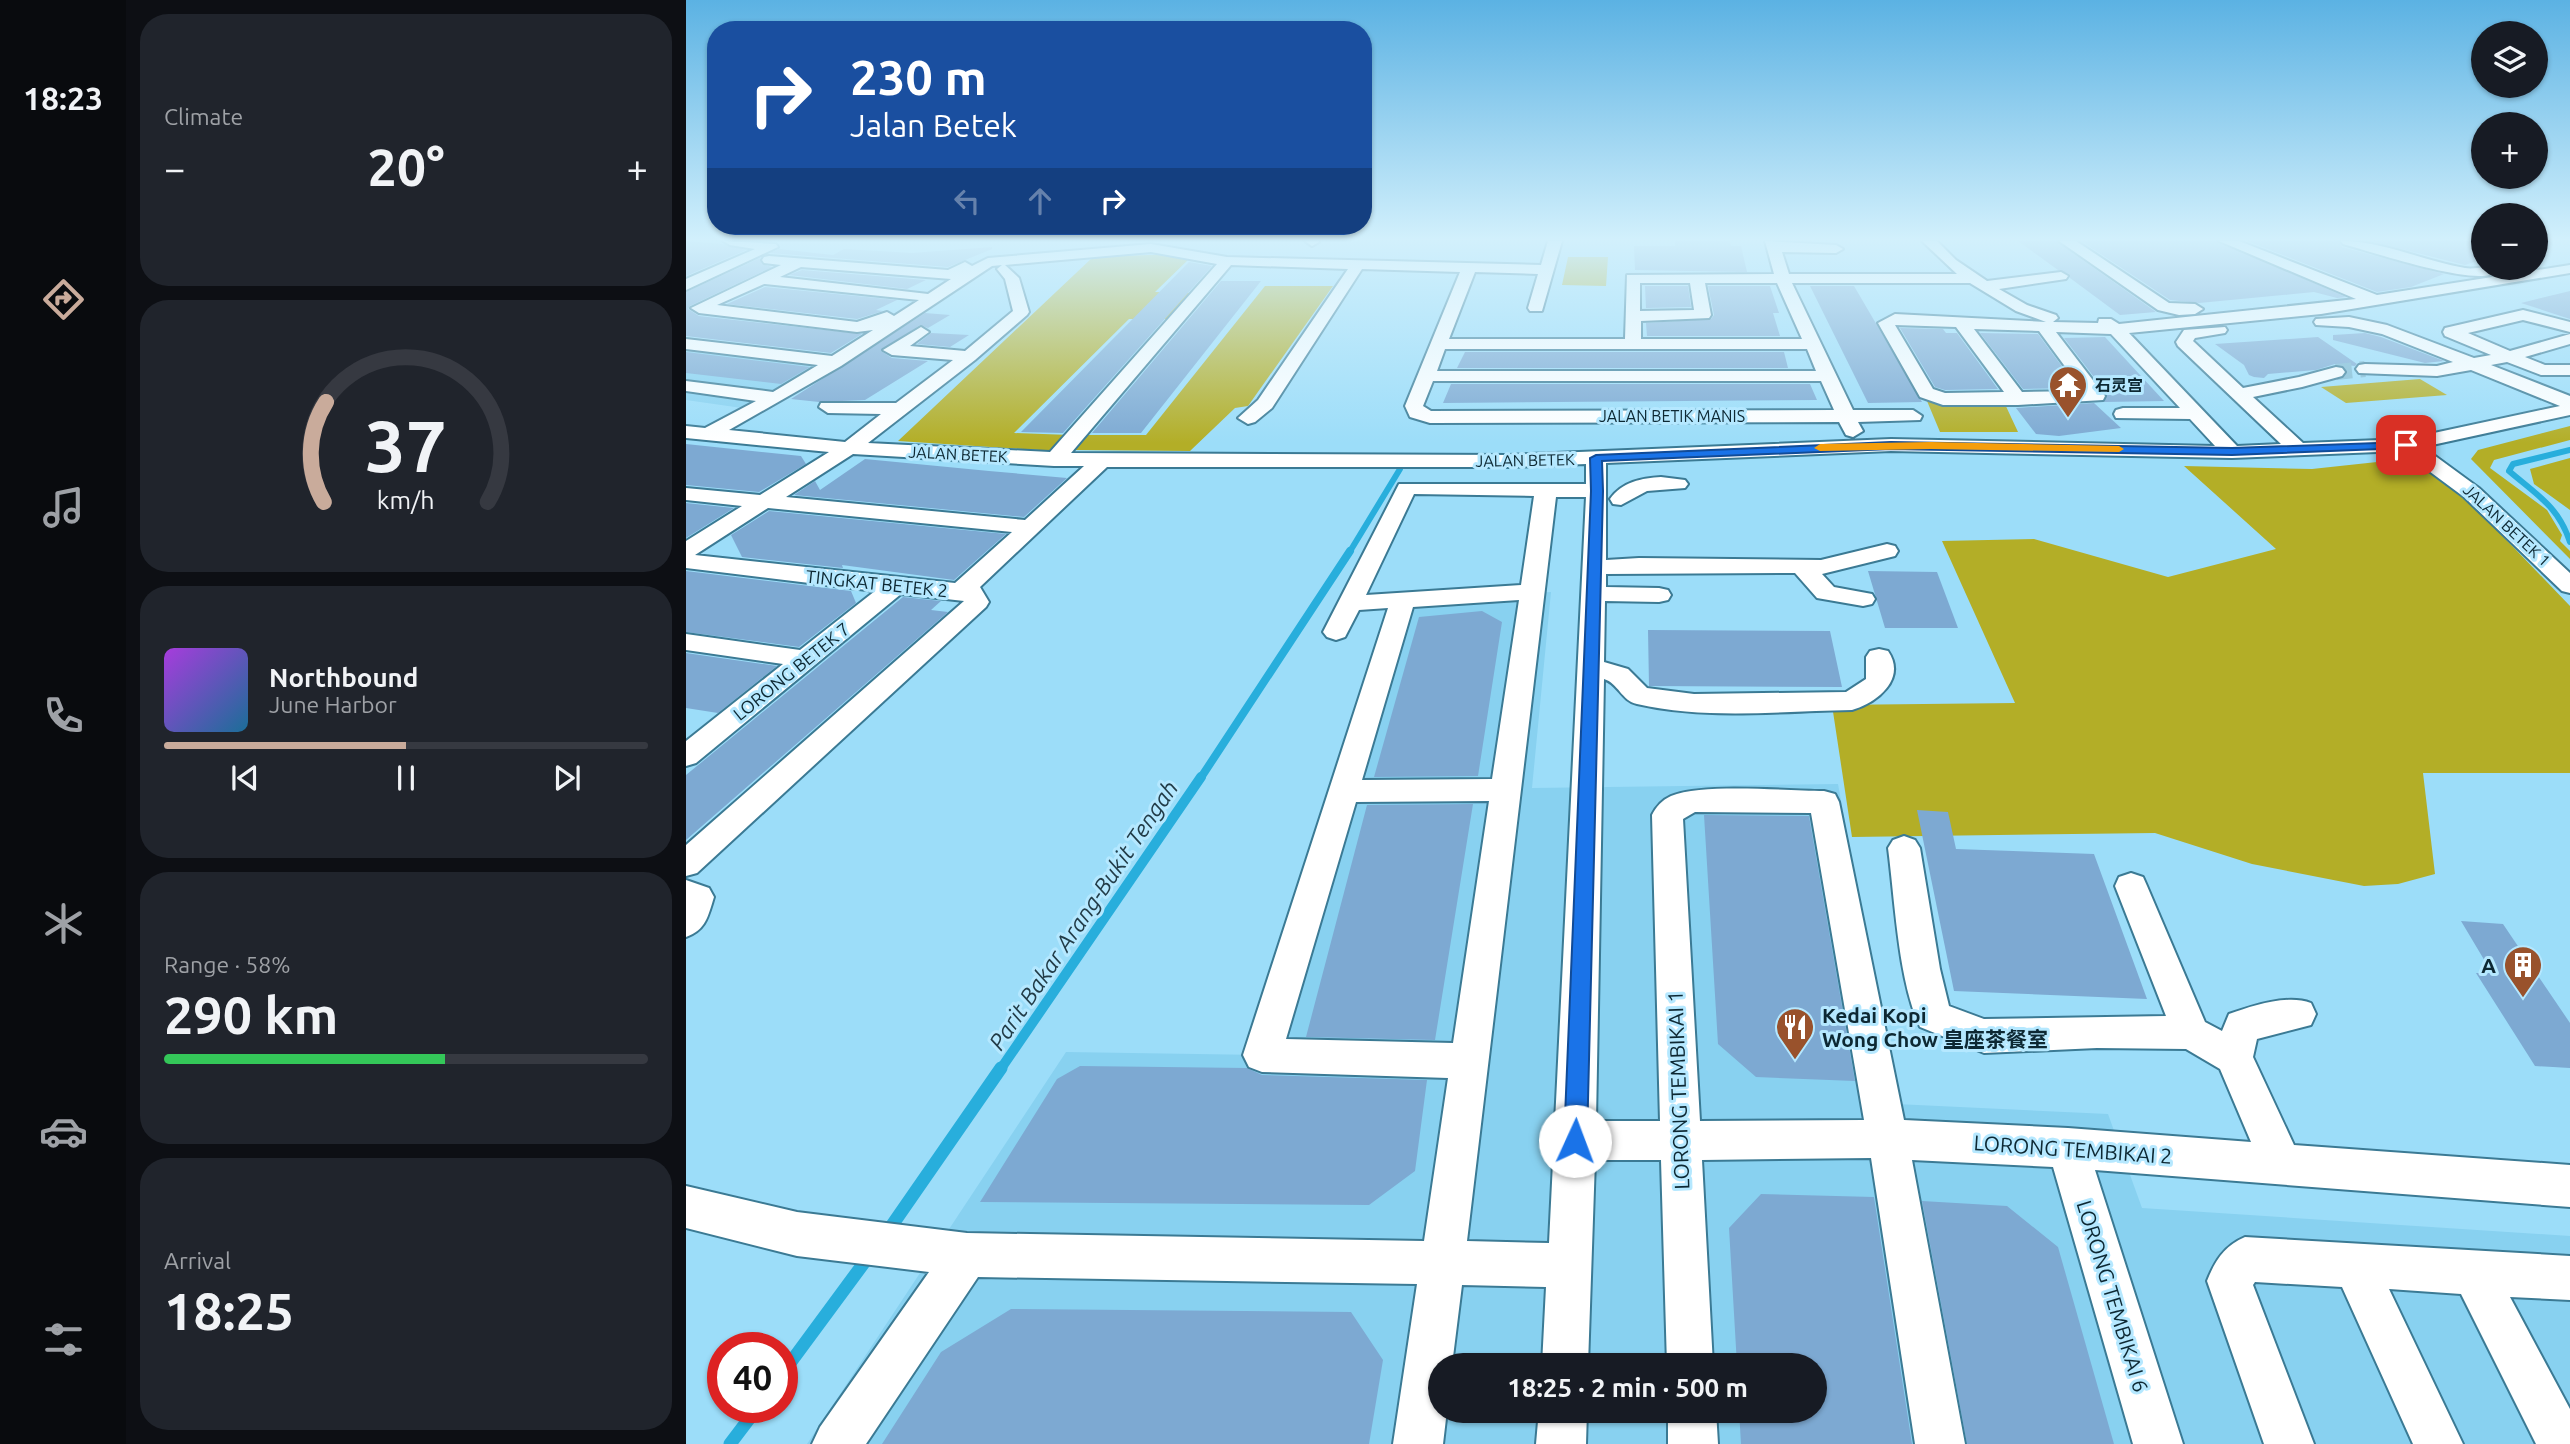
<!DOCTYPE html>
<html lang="en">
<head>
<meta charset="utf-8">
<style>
  body { margin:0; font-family:Ubuntu,"Noto Sans SC",sans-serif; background:#20242c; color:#f1f3f6; height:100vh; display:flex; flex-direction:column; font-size:26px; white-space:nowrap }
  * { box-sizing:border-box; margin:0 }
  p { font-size:23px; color:#9ea1a6 }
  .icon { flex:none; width:38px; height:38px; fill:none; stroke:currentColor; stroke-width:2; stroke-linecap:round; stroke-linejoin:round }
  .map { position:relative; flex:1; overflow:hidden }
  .panel { display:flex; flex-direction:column; gap:14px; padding:14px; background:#0d0f14; width:560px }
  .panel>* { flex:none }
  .top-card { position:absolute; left:21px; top:21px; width:665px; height:214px; border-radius:28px; box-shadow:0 2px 5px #0004; background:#1a4fa0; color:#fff; overflow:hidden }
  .fabs { position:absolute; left:1785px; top:21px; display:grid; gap:14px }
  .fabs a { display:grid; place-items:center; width:77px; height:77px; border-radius:50%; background:#171b24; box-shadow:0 2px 5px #0004; font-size:35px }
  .speed { position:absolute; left:21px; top:1332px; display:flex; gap:14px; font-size:35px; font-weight:700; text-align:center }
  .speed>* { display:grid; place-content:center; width:91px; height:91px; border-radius:50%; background:#171b24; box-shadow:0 2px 5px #0004; line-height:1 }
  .speed .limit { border:10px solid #d22; background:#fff; color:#111 }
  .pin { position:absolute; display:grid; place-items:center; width:60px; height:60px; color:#fff; margin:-30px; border-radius:14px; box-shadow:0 4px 10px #0006 }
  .me { position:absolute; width:77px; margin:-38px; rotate:2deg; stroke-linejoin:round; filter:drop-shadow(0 0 5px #0008) }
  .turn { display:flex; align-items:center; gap:24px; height:147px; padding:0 28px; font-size:32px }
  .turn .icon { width:91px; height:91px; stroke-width:2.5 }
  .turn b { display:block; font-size:49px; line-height:60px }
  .lanes { display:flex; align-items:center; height:66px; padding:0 28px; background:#0003; justify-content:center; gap:35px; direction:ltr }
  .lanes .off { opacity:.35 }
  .big { font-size:52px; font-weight:600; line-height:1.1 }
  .panel .card { flex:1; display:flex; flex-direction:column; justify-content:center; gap:10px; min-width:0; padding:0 24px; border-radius:28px; background:#20242c }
  .panel .dial { align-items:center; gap:0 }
  .dial svg { height:182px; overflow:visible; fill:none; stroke:#363941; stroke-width:7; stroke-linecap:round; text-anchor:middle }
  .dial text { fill:#f1f3f6; stroke:none }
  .song { display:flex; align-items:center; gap:21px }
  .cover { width:84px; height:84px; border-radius:10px; background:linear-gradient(135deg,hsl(280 70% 55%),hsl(200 70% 35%)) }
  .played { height:7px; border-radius:4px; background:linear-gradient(90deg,#c9ab9b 50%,#363941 50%) }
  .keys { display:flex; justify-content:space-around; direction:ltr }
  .heat { display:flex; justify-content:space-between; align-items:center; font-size:38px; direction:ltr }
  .charge { height:10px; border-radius:5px; background:linear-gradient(90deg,#34c759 58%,#363941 0) }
  .trip { position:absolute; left:742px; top:1353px; width:399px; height:70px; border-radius:35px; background:#171b24; box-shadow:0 2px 5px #0004; font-weight:600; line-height:70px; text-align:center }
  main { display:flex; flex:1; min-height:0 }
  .dock { display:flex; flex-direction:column; width:126px; justify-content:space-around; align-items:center; background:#090b0e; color:#9ea1a6 }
  .dock .icon { width:49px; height:49px }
  .dock .current { color:#c9ab9b }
  .dock b { font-size:32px; color:#f1f3f6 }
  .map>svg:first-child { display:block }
</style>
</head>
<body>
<main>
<nav class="dock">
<b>18:23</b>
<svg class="icon current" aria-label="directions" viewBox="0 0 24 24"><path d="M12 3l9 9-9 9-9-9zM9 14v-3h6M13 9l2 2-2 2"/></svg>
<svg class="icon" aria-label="music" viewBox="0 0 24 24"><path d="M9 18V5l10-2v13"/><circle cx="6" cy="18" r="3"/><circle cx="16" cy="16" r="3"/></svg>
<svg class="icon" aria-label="phone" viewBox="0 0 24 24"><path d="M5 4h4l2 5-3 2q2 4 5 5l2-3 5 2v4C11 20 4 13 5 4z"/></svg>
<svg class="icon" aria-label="climate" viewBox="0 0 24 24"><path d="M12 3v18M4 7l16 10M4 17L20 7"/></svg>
<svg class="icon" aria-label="car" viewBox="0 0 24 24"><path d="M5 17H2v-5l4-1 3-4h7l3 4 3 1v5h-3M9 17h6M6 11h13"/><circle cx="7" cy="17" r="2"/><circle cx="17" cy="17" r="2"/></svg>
<svg class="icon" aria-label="filters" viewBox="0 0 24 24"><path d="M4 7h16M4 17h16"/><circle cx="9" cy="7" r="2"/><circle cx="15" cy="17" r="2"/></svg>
</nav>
<section class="panel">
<div class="card"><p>Climate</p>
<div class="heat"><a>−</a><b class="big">20°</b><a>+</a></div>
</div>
<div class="card dial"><svg viewBox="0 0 100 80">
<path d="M14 69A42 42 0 1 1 86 69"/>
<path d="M14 69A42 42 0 0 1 15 25" stroke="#c9ab9b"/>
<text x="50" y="56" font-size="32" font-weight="700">37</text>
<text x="50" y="72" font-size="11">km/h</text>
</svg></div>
<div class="card">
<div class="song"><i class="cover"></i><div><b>Northbound</b><p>June Harbor</p></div></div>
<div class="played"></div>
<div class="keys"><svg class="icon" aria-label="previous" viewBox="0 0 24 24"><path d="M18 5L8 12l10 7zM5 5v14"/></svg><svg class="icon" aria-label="pause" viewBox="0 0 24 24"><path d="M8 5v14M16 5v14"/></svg><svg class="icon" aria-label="next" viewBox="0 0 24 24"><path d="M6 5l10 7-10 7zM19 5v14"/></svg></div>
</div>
<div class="card"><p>Range · 58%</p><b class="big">290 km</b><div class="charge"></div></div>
<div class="card"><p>Arrival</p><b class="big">18:25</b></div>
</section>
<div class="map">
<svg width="1884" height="1444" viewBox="0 0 1884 1444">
  <rect width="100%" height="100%" fill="#9cddf9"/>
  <path fill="#88d1f0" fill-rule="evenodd" d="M0,339L150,356L94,392L56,408L0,400Z
    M865,592L846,788L1152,784L1210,1104L1422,1114L1456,1208L1884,1236V1444H121L380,1052L576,1055L717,600ZM754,1365H1129V1410H754Z"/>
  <path fill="#b3ae27" d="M491,254L505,257L469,292L509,293L487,319H443L328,433L384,435L369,451L212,441L407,257Z
    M882,257H922L920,286L876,285Z
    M579,286H647L562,406L549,408L504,451L383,450L396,435H460Z
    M1734,379L1761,395L1660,403L1635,387Z
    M1241,401L1318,402L1332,432H1254Z
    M1884,426V440L1808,460L1804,468L1861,510L1876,535L1874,541L1884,551V559L1785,459L1792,450Z
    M1884,458V510L1848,484L1844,469Z
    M1691,462L1747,472L1782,500L1884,606V773H1737L1749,874L1712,884L1678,886L1566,864L1469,833L1166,837L1146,705L1329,703L1256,541L1348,539L1482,577L1590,549L1498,466L1626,469Z"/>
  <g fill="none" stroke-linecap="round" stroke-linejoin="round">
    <path stroke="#28aedc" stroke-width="6" d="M1884,450L1827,464L1823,471C1851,495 1872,506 1884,542
      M663,553L714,469"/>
    <path stroke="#28aedc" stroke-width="8" d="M514,779L664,551"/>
    <path stroke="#28aedc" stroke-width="10" d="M314,1070L515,777"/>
    <path stroke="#28aedc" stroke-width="13" d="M202,1231L315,1068
      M96,1374L183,1256
      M44,1444L72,1407"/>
  </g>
  <path fill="#7da9d2" d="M0,241L37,244L60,250L0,276Z
    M989,241H1044L1045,246H1055L1061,272L949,270L948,246H989Z
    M1332,241H1370L1470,312L1434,315L1384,278L1383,274L1372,270Z
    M1395,241H1531L1660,297L1651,298L1628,292L1513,303L1484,300Z
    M1561,241H1653L1656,247L1758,274L1725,287L1691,292Z
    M1684,241H1786L1797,244V259L1779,265Z
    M306,247V249L262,267L84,253L93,249L147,255L158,249L226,253Z
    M74,258L76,264L86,267L4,306L2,309L13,316L176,334L145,353L0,336V292Z
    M503,262L526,266L377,433L335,432Z
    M116,270L240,280L221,289L103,275Z
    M535,281H575L455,433H406Z
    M959,286H1002L1005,307L960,308Z
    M1022,286H1084L1093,313H1087L1094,336H961L960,323L1025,319L1028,315Z
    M1124,286H1168L1236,402L1182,403Z
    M79,287L211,300L190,310L197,311L171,319L41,304Z
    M1884,291V319L1835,303Z
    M239,313L264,315L242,328L234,325L195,351L206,358L242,361L179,400L133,402L105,399Z
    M1214,328L1257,329L1260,333H1271L1312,389L1259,390L1249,387Z
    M245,333L283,335L264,347L231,344Z
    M1294,333L1352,334L1392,388L1337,389Z
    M1679,333L1695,337L1758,361L1739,363L1647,340V335Z
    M1419,337L1478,401L1418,402L1421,394L1378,338Z
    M1632,337L1671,364L1669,366L1649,364L1630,370L1582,374L1578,378L1568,377L1563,375L1558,365L1529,344Z
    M0,352L124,367L95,384L0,373Z
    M779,352H1098L1102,368H771Z
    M765,384H1124L1131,400L757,403Z
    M1408,403L1435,428L1373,436L1350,434L1330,408Z
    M0,444L115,456L120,464L73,492L0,485Z
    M179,459L303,471L381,478L338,517L108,495L129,481L134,490Z
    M0,503L48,508L0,538Z
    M83,511L320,534L268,580L156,565L157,568L56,557L45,535Z
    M0,571L165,591L170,603L113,647L0,632Z
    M1182,571L1251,572L1272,628H1199Z
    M217,597L255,601L245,610L262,612L0,840V775Z
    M796,611L816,622L792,776L688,777L733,617Z
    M962,630L1144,631L1156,687L963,686Z
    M0,653L91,666L32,713L0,708Z
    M787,804L749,1040L620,1037L681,805Z
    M1231,810L1262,812L1270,849L1408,854L1461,999L1268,991Z
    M1018,815L1123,816L1169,1081L1070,1077L1032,1044Z
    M1775,921L1817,924L1884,1023V1068L1849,1066L1790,973H1806Z
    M394,1066L561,1068L576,1075L741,1080L729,1171L683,1205L294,1202L371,1079Z
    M1075,1194L1188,1197L1226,1444H1055L1053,1410H1129V1365H1051L1043,1228Z
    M1236,1201L1321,1206L1372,1247L1428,1444H1281Z
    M325,1309L665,1312L697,1360L683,1444H196L255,1352Z"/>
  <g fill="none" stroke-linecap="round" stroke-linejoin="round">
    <path stroke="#7fb9d1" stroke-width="16" stroke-dasharray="16 8" stroke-linecap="butt" d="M1650,372L1679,369"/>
    <defs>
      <path id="minor" d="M37,241L90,244L92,247L0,290V279L69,249L44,245Z
        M619,241H633V242L626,246Z
        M862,241H876L856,311H844L842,308L852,274L789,272L763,339H939L941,275L1088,274L1079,241L1150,245L1157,249L1150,253L1096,252L1103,274H1271L1236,241H1251L1270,260L1301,281L1375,272L1382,276L1380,279L1313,289L1341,305L1370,315L1372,318L1367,322L1412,323L1413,319H1425L1433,324L1670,299L1533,241H1553L1691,295L1884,265V273L1635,314L1443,333L1551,446L1595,444L1492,346L1490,342L1498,330L1539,327L1541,330L1539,333L1509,338L1507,341L1557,388L1613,377L1650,367L1656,368L1659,372L1656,376L1616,387L1567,397L1617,443L1720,439L1874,406L1785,370L1751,376L1673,373L1670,369L1673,365L1679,364L1751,366L1767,362L1696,334L1663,327L1630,325L1628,322L1630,319L1663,317L1701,325L1788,358L1805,355L1759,336L1757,332L1759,328L1837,310L1884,322V332L1837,320L1782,333L1824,351L1884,334V344L1839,357L1859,365H1884V375H1855L1821,362L1805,365L1884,396V415L1737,447L1793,488L1884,573V593L1876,591L1778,497L1716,451L1546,458L1205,451L920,463V560L953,558L1135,560L1201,544L1209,546L1212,551L1209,556L1136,574L1148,587L1186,594L1189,599L1186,604L1177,606L1131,598L1109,573L920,574V587L973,588L982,590L985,595L982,600L973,602L919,601L918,662L942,669L961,688L1008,694L1160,692L1180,679V657L1184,651L1193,649L1202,651C1221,679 1191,703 1166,710C1096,711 1020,720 951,704C936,701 932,683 918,679L910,1121H974L966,815C970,807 976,800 985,796C1017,783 1100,791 1138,791L1149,794L1153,802L1218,1120L1382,1128L1565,1142L1534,1069L1500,1049L1411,1048L1298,1053L1234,1027C1212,980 1209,901 1202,848L1207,840L1218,836L1229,840L1234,848L1254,969L1263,1006L1298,1019L1480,1016L1429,886L1433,877L1445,873L1457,877L1461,886L1519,1022L1536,1031L1543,1014C1566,1006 1601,994 1625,1003L1630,1014L1625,1025L1571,1039L1567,1057L1608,1145L1884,1165V1207L1409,1170L1497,1444H1447L1367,1167L1226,1160L1279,1444H1229L1185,1158L1016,1160L1027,1365H981L975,1160H909L902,1365H856L860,1287L776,1285L766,1365H754V1410H761L757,1444H707L731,1284L292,1277L180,1444H126L134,1427L243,1272L111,1256L0,1228V1186L111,1212L281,1233L738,1241L762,1078L576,1072L563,1067L557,1055L702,608L673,610L659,637L650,640L641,637L637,632L713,484H900V464L823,467H421L294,587L303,602L300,607L11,873L0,876V845L278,601L215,594L10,763L0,766V741L97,664L0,650V634L114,650L189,591L0,568V541L56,506L0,500V488L74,495L143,452L0,438V426L19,428L70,401L0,391V381L87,392L132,365L0,349V339L146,356L187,330L171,332L13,313L5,308L95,265L78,263L76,260L78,257L83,256L262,270L279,262L286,266L302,258L465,244L541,257L855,265ZM465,252L531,264L364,452L182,443L289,360L341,315L343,312L333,278L319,265ZM316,265L311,269L319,279L327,311L279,351L224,346L243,332L235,327L197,350L206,355L267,360L210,403H135L133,407L142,413L195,414L159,442L43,430L155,366L306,266ZM545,265L662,269L572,400L552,418L562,424L569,422L586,408L676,269L774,272L719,406L724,417L744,423L1153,422L1160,435L1167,437L1177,431L1172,422L1234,420L1236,416L1227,410H1167L1106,283H1284L1330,311L1360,322L1209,314L1192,323L1234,397L1257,405H1332L1417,400L1419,396L1370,332L1425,334L1494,408H1437L1430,410L1428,414L1430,418L1504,419L1529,446L1205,439L823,455L385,453ZM115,267L265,279L242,294L94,277ZM954,283H1004L1008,310L954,311ZM1019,283H1091L1116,339H955V321L1023,318L1025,315ZM78,284H79L233,300L208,316L201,312L171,322L31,305ZM1209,325L1270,327L1318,392L1259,393L1247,389ZM1288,329L1353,331L1397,391L1336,392ZM759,349H1121L1130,371H751ZM747,381H1135L1148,410L745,411L737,406ZM167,454L368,466H398L339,520L100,497ZM728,494L848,496L835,585L680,595ZM870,497H900L863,1243L781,1241ZM82,508L326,532L269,583L9,555ZM833,600L806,779L676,780L727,607ZM803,801L767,1043L600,1039L670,802ZM1009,812L1125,813L1178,1120L1014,1121L997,819Z
        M1373,241H1390L1483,303L1509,304L1517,309L1509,314L1493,315L1472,310Z
        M1655,241C1698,241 1737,261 1779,268C1790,270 1802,264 1810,272C1793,288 1683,251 1657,244Z
        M975,477L999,480L1002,484L999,488L961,491L935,505L927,504L924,499C936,482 956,478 975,477Z
        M0,880L23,888L28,897C22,916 20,930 0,937Z
        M1559,1237L1884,1256V1300L1824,1297L1884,1409V1444H1850L1775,1294L1703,1289L1777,1444H1727L1656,1287L1569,1282L1567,1285L1628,1444H1578L1521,1281C1529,1261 1538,1246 1559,1237Z
        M853,1410H901L900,1444H850Z
        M982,1410H1030L1032,1444H982Z"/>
    </defs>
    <use href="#minor" stroke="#3b7a94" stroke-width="4"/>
    <use href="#minor" fill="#fff" fill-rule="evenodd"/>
  </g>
  <linearGradient id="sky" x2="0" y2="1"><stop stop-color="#5bb2e3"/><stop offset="0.54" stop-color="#d2f0fc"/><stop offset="1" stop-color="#d2f0fc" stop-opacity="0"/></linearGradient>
  <rect width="1884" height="443" fill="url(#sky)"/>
  <path fill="#1a73e8" stroke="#114b97" stroke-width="2" d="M1205,442L1546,448L1720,442L1726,445L1720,448L1546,455L1205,449L916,461L917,491L901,1141L897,1148L889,1152L881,1148L878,1141L905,491L904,458L910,455Z"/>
  <path fill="#f59e0b" d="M1245,442L1433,446L1438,449L1433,452L1245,449L1134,451L1128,448L1134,444Z"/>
  <defs>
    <symbol id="temple-pin" viewBox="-11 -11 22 30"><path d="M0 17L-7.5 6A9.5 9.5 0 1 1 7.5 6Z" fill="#99522c" stroke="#b5e8ff"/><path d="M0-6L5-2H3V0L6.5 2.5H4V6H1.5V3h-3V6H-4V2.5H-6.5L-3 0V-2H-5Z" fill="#fff"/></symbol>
    <symbol id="building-pin" viewBox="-11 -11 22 30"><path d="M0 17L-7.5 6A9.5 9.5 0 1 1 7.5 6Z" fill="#99522c" stroke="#b5e8ff"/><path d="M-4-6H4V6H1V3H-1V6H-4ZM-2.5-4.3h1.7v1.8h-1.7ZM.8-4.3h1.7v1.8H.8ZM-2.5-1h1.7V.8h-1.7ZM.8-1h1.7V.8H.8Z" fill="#fff"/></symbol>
    <symbol id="restaurant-pin" viewBox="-11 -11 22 30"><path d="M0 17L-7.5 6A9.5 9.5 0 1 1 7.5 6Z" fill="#99522c" stroke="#b5e8ff"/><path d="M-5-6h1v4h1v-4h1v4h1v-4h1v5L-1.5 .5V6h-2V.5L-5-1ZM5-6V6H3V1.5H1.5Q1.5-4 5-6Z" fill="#fff"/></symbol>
  </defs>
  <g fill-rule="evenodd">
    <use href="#temple-pin" x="1360" y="363" width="44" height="60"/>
    <use href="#building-pin" x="1815" y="943" width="44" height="60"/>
    <use href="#restaurant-pin" x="1087" y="1005" width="44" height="60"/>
  </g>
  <g text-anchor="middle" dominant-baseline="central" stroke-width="6" stroke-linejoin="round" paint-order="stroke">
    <g font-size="16" font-weight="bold" fill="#0d2833" stroke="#b5e8ff" text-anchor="start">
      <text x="1409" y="385">石灵宫</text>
    </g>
    <g font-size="16" fill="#0d2833" stroke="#b5e8ff">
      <text x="986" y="416">JALAN BETIK MANIS</text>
      <text transform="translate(272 454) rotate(3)">JALAN BETEK</text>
      <text transform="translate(839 460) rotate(-1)">JALAN BETEK</text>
      <text transform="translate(1821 525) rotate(43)">JALAN BETEK 1</text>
    </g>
    <g font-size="18" fill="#0d2833" stroke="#b5e8ff">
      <text transform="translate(191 583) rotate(6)">TINGKAT BETEK 2</text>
      <text transform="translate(105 671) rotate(-39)">LORONG BETEK 7</text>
    </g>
    <g font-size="21" font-weight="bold" fill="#0d2833" stroke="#b5e8ff" text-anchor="end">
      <text x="1810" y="965">A</text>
      <text x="1136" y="1015" text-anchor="start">Kedai Kopi<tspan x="1136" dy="24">Wong Chow 皇座茶餐室</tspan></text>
    </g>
    <g font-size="21" fill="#0d2833" stroke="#b5e8ff">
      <text transform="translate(992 1090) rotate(-92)">LORONG TEMBIKAI 1</text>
      <text transform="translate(1387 1149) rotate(4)">LORONG TEMBIKAI 2</text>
      <text transform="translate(1427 1296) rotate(73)">LORONG TEMBIKAI 6</text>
    </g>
    <g font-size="23" font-style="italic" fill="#223c48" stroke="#b5e8ff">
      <text transform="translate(397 915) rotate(-56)">Parit Bakar Arang-Bukit Tengah</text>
    </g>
  </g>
</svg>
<div class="fabs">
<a><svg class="icon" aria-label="layers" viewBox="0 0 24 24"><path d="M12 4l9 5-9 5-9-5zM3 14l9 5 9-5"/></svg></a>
<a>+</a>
<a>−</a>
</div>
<div class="speed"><div class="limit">40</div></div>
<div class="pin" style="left:1720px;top:445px;background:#d93025"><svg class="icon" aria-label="arrive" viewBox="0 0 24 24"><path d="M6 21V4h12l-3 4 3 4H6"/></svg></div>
<svg class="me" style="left:889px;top:1141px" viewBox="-20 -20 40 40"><circle r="19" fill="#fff"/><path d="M0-13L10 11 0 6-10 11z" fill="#1a73e8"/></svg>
<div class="trip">18:25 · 2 min · 500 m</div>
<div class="top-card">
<div class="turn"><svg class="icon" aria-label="right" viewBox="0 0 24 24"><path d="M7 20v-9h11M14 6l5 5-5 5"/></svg><div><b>230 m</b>Jalan Betek</div></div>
<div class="lanes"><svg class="icon off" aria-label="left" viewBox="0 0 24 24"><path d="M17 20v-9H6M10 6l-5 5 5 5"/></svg><svg class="icon off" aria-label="ahead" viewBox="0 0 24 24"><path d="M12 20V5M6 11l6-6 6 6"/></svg><svg class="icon" aria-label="right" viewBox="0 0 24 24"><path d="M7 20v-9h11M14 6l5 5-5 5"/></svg></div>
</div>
</div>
</main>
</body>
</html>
